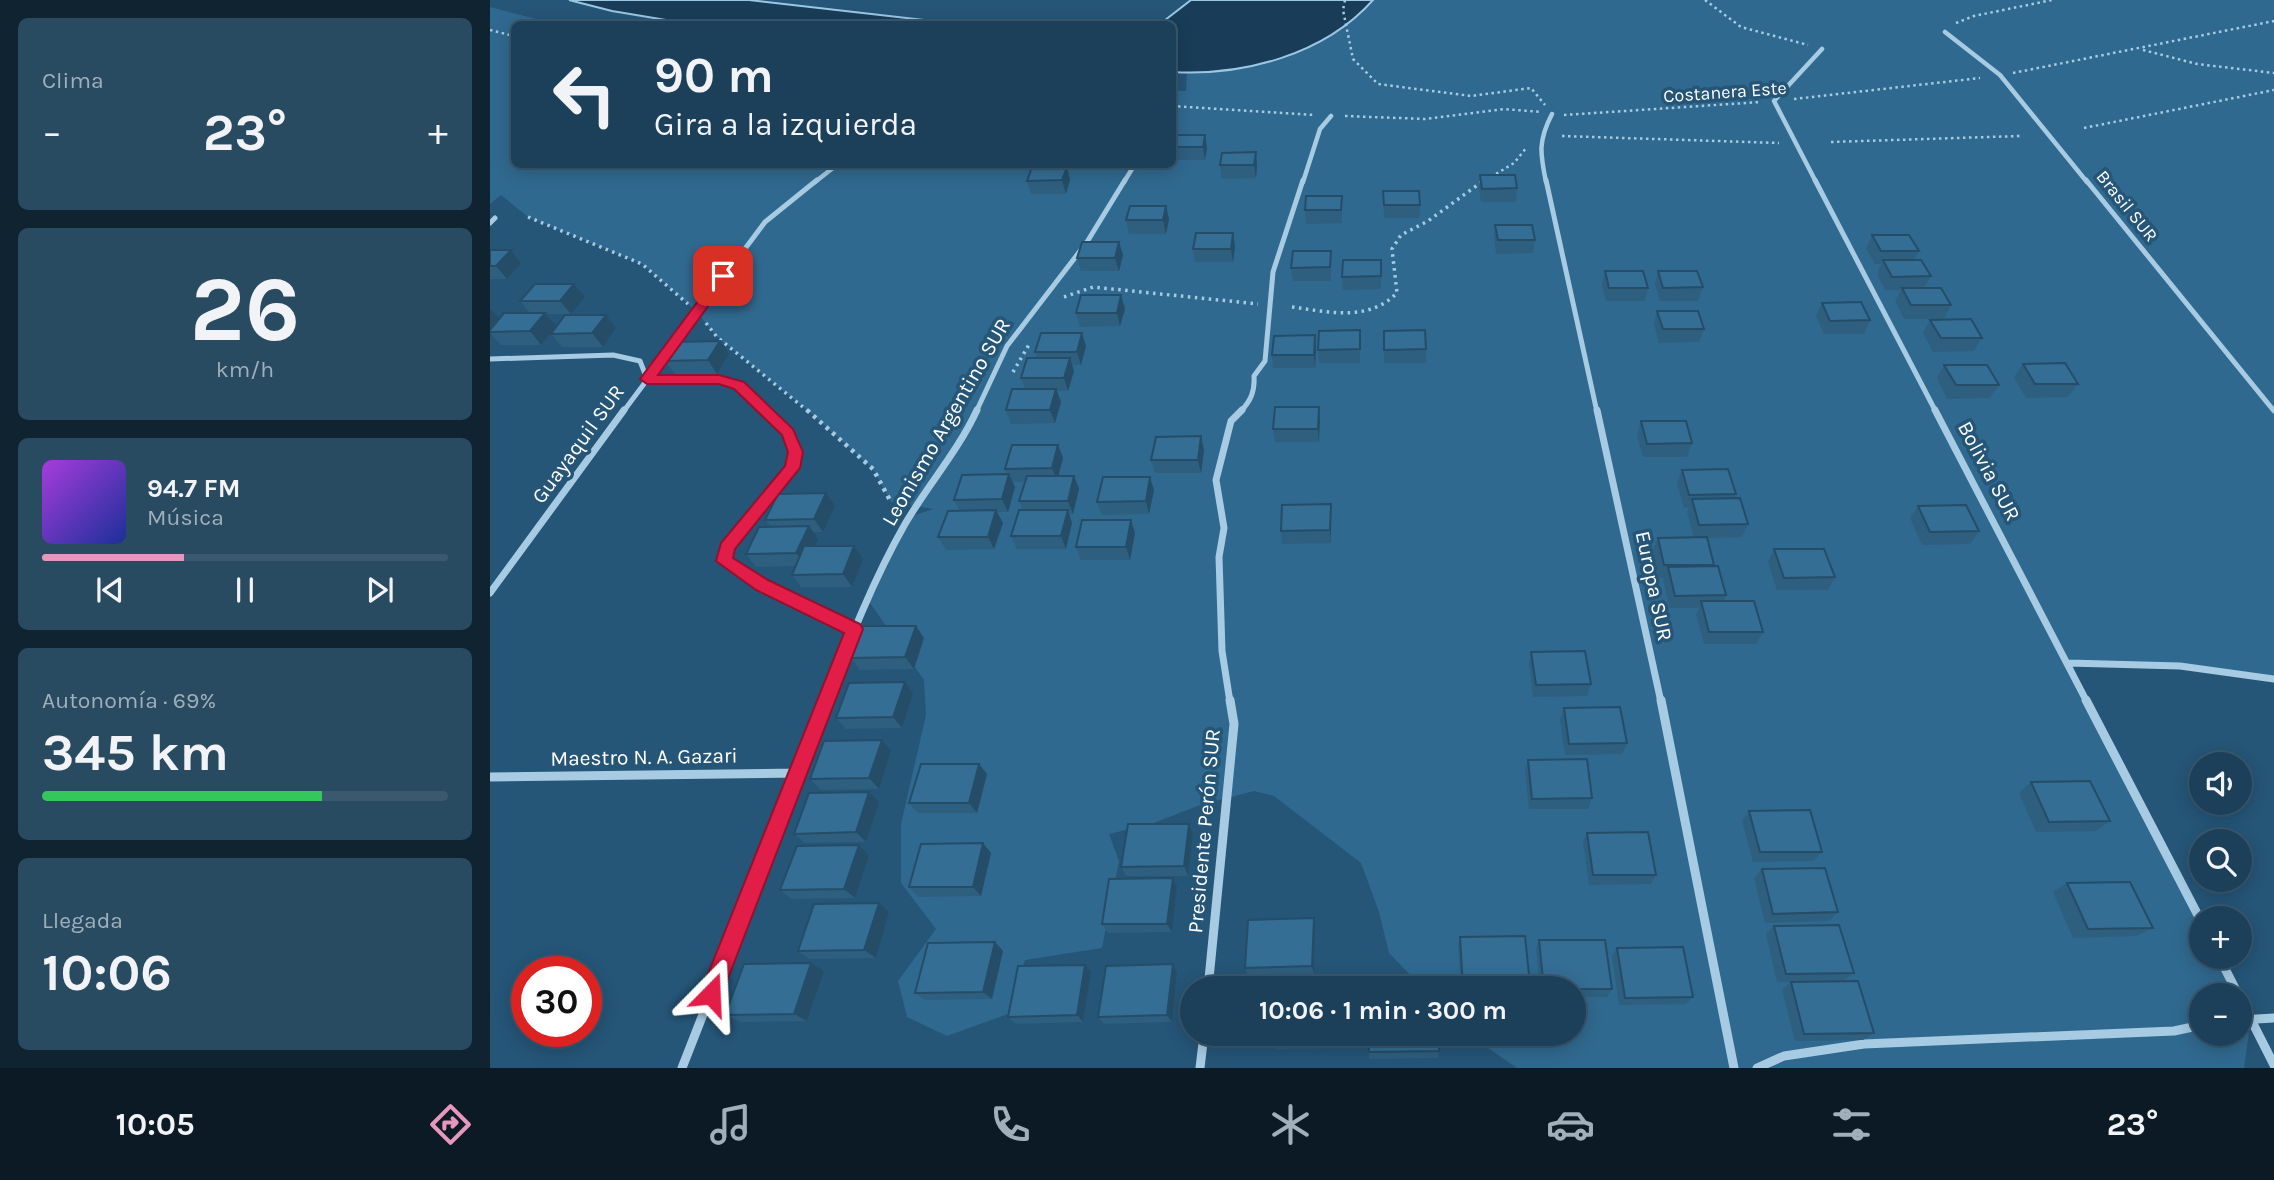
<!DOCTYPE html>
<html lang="es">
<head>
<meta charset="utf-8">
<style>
  body { margin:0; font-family:Karla,sans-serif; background:#294b62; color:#f1f3f6; height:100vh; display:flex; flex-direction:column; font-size:26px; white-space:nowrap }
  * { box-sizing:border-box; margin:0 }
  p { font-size:23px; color:#a0afba }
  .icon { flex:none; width:38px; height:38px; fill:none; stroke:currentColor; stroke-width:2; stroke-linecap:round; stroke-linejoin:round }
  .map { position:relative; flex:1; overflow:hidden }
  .details { display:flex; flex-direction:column; gap:18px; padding:18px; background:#0f2331; width:490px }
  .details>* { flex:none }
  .top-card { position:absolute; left:21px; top:21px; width:665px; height:147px; border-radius:10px; box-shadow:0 4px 18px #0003,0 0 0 2px #3a596f; background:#1c4059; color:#f1f3f6; overflow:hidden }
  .fabs { position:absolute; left:1699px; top:752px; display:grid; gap:14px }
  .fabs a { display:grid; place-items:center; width:63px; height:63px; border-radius:50%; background:#1c4059; box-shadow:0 4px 18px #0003,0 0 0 2px #3a596f; font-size:35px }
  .speed { position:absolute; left:21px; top:956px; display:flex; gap:14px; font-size:35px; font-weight:700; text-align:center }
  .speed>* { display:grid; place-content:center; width:91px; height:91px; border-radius:50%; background:#1c4059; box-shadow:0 4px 18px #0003,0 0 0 2px #3a596f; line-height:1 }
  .speed .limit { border:10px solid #d22; background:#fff; color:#111 }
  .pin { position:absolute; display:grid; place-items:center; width:60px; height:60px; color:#fff; margin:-30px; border-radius:14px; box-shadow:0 4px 10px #0006 }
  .me { position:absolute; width:77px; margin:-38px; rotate:21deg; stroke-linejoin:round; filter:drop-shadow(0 0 5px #0008) }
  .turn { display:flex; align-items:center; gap:24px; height:147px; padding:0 28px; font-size:32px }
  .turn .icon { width:91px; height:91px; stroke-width:2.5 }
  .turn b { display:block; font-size:49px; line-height:60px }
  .big { font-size:52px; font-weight:700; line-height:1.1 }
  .details .widget { flex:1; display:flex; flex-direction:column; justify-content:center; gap:10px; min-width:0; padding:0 24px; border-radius:10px; background:#294b62 }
  .details .dial { align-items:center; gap:0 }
  .dial b { font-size:91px; line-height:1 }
  .song { display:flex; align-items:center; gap:21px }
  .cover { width:84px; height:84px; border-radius:10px; background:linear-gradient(135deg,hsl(280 70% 55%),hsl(230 70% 35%)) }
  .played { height:7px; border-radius:4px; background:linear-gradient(90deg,#e797bd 35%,#3a596f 35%) }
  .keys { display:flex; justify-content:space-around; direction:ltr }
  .heat { display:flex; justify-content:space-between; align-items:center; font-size:38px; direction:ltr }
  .charge { height:10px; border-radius:5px; background:linear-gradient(90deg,#34c759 69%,#3a596f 0) }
  .trip { position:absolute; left:690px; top:976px; width:406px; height:70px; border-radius:35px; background:#1c4059; box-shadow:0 4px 18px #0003,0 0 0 2px #3a596f; font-weight:700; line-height:70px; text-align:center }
  .tabs { display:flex; height:112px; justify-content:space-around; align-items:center; background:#0b1a24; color:#a0afba }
  .tabs .icon { width:49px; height:49px }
  .tabs .active { color:#e797bd }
  .tabs b { font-size:32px; color:#f1f3f6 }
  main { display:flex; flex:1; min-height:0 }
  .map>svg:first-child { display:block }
</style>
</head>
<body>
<main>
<section class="details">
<div class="widget"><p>Clima</p>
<div class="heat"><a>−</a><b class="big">23°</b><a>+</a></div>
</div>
<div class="widget dial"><b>26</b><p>km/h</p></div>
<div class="widget">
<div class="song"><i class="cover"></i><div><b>94.7 FM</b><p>Música</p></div></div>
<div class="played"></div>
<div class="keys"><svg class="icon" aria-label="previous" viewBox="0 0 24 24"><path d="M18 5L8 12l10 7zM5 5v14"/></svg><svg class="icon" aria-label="pause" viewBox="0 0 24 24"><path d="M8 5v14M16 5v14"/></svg><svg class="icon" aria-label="next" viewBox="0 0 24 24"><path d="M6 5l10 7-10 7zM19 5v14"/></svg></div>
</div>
<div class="widget"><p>Autonomía · 69%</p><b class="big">345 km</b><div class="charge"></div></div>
<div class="widget"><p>Llegada</p><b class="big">10:06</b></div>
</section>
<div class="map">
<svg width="1784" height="1068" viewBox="0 0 1784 1068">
  <rect width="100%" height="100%" fill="#255577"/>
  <path fill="#30698f" d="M883,0H1784V679L1690,666L1583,664L1587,679L1711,923L1712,957H1729L1749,996H1712V1034H1750V998L1761,1019L1754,1068H1027L978,1034H1083V989H934L899,953L889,912L871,863L784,796L764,791L710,805L661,824L619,834L629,861L612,948L535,960L518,1014L457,1036L417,1017L408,981L446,929L411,883V824L436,715L434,680L378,600L416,523L423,516L443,509L401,502L383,469L322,414L227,337L206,311L152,264L38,217L11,195L0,204V7L66,24H24V164H682L683,91H696L697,72C721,70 749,71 772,65C812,53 855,31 883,0Z"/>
  <path fill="#193d58" stroke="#9bc7e3" stroke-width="2" d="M79,0H259L469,24H200L122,11Z
    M701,0H883C834,55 753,76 683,72L682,24H670Z"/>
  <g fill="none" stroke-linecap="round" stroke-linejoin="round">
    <path stroke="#a6cbe3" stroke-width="2.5" stroke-dasharray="2.5 3.5" stroke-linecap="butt" d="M855,0L853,10L863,59L888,84L981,96L1041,88L1055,105
      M1215,0L1251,27L1318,45
      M1466,23L1484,16L1562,0
      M0,30L24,36
      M1653,50L1707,64L1784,73
      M1523,73L1784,21
      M1304,99L1490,78
      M682,106L825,115
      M1074,115L1271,102
      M855,116L935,119L1014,109L1051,112
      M1594,128L1784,90
      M1072,136L1289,143
      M1341,142L1530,136
      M1001,177L1024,163L1037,147"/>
    <path stroke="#a6cbe3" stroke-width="3.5" stroke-dasharray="2.5 4.5" stroke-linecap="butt" d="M38,217L152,264L198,304
      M574,297L603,287L768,304
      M802,307C839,312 878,322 907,293L902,249L911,235L938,221L993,181
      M216,323L227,337L319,412
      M523,372L540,343"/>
    <path stroke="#a6cbe3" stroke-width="4.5" stroke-dasharray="3.5 5" stroke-linecap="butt" d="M317,410L383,469L401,502"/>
    <path stroke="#a6cbe3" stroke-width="4.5" d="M157,379L229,380L249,386L276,412"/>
    <path stroke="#a6cbe3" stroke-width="5" d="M274,410C294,428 308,440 303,468L237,547L234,561L272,585L364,629"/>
    <path stroke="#a6cbe3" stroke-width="4.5" d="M1455,32L1510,75L1597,182
      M325,182L348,164
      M634,182L645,164
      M813,182L830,129L841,116
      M1056,182C1050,153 1048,141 1062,114
      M1326,182L1284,101L1332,49"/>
    <path stroke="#a6cbe3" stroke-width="5" d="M1056,180L1107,412
      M1325,180L1446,412
      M1596,180L1784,411
      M0,223L5,218
      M0,359L123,355L150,361L157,379
      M133,412L275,222L327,180
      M486,412L517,346L597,242L635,180
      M750,412C761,401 765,391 764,376L775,361L783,272L813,180"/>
    <path stroke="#a6cbe3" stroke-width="7" d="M1107,410L1171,702
      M1445,410L1597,702
      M0,593L134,410
      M1578,663L1690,666L1784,679
      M336,702C359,642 383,580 415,524C438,485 468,451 487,410
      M740,702L732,651L729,557L734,528L726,480L741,421L752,410"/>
    <path stroke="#a6cbe3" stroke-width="9" d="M1171,700L1244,1068
      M1596,700L1712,923
      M0,777L308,773
      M1729,957L1749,996
      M718,989L744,724L740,700
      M1750,998L1784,1065
      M1750,1020L1784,1018
      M192,1068L336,700
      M710,1068L714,1034
      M1267,1068L1294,1056L1374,1044L1684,1031L1712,1025"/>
  </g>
  <path fill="#2e5f7f" d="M682,135H715L717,148L715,160H682Z
    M730,165H767L766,178L732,179Z
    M577,167L580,180L576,194H541L537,181Z
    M990,175L1027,188L1026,202H991L989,188Z
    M893,191L930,205L929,218H894Z
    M676,206L679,219L676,234H639L636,220Z
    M852,209V223L816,224L815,210Z
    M1005,225L1045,240L1043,253L1006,254L1004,238Z
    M743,233L745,247L743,262H705L703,249Z
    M1382,235L1429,251L1424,260L1441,276L1434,288L1461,305L1454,319H1414L1405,301L1411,290H1395L1387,274L1391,264H1385L1376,249Z
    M629,242L633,255L629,271H591L587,258Z
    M0,250H21L31,263L17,279H0Z
    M891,260V289L853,290L852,277Z
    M841,265V281H803L801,268Z
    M1115,271L1158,288L1155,301H1116L1112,285Z
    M1168,271L1213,287L1208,301H1170L1165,284Z
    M84,284L95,297L81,314H56L66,326L51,345H11L0,333V308L10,319L40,313L30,301Z
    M631,295L635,309L630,326L590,327L586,313Z
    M1332,303L1380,320L1374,334H1334L1326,316Z
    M1167,311L1214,329L1209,342L1169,343L1164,324Z
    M116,315L126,328L113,347H72L61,334Z
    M1440,320L1492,338L1484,351L1443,352L1433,333Z
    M870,330V363H829L828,350Z
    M894,331L936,349V363H894Z
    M596,346L591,365H582L584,371L578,391H567L571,402L565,423L521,424L516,410L535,389L531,378L547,358L545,352Z
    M826,349L825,368H783L782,355Z
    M239,354L227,374H185L175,361Z
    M1533,364L1588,384L1578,397L1536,398L1524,377Z
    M1454,365L1509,385L1500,398L1457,399L1447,378Z
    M829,407V442H785L783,429Z
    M1151,421L1202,443L1197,457H1153L1147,435Z
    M568,445L573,458L568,476H584L589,489L583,514H579L582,523L576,549H527L521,536L533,510L529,501L535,482H523L525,487L518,512H507L513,523L504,549L456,550L448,537L470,511L464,500L517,474L515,469Z
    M714,450L711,473H665L661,460Z
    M1192,470L1246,494L1244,499L1258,524L1252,537L1217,538L1224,565V566L1236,595L1234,601L1273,632L1266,644H1214L1206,614L1209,608H1180L1173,580L1174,578H1169L1163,550L1168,538L1204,537L1197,512L1199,507L1194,508L1187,483Z
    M664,490L659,514L612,515L607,502Z
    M841,504V543L792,544L791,531Z
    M345,506L333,532H323L328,539L325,546H364L373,559L362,587H311L302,575L305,566L266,567L256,554L281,527L275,520Z
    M1428,506L1489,531L1480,544L1432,545L1420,518Z
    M645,533L640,560H591L586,547Z
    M1284,549L1345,577L1338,590H1287L1278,562Z
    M434,638L424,669L370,670L361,658Z
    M1041,652L1101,684L1097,696L1043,697L1039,664Z
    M415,682L423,694L412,728L356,729L346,718Z
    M1074,708L1137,743L1132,754L1075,755L1070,719Z
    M392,740L401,751L389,789L331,790L320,779Z
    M1038,760L1102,798L1098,809H1039L1035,771Z
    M489,764L497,774L487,813H428L419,803Z
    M1541,782L1620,821L1606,831L1546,832L1529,793Z
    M389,802L376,842L315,843L304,834Z
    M1259,811L1332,852L1324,861L1263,862L1252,821Z
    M699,824L703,834L698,876H636L631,867Z
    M1097,833L1166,875L1161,884L1099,885L1093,842Z
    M369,845L379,855L365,898L302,899L290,890Z
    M501,853L491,896L428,897L419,887Z
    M1272,869L1348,912L1339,921L1275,923L1264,878Z
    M683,878L687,887L682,932L618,933L612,924Z
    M1577,883L1663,928L1646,936L1583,938L1563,892Z
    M389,903L399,912L386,958L320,959L308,951Z
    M1284,926L1364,973L1353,981L1287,982L1276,934Z
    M825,927L824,974L758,976L755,968Z
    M970,937L1040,985L1039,989H971L968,946Z
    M1049,940L1122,989L1117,997H1083V989H1050L1046,949Z
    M505,942L513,951L502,999L435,1000L425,993Z
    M1127,948L1203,997L1196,1004L1129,1005L1122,956Z
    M321,963L334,971L317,1021L250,1022L235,1015Z
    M683,964L687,972L682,1022L614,1024L608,1017Z
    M601,972L593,1022L526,1024L518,1017Z
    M1301,982L1384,1033L1373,1040L1305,1041L1292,990Z
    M782,1034H853L852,1048L784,1049L782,1042Z
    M949,1051L948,1058L879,1059V1052Z"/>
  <path fill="#254d68" d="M715,135L717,148L715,160L713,147Z
    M766,152L767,165L766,178L764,165Z
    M577,167L580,180L576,194L572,180Z
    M676,206L679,219L676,234L673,220Z
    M743,233L745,247L743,262L741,249Z
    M629,242L633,255L629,271L625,258Z
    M21,250L31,263L17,279L6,266Z
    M84,284L95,297L81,314L70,301Z
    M631,295L635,309L630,326L627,313Z
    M0,308L11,320L0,332Z
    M55,313L66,326L51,345L40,331Z
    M116,315L126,328L113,347L102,333Z
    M592,333L596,346L591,365L587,352Z
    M825,335L826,349L825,368L824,355Z
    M230,341L239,354L227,374L218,360Z
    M580,358L584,371L578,391L574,378Z
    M566,389L571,402L565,423L560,410Z
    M829,407L830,420L829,442L828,429Z
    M711,436L714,450L711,473L708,460Z
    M568,445L573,458L567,481L562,468Z
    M519,474L525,487L518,512L512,499Z
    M584,476L589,489L583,514L578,501Z
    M660,477L664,490L659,514L656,501Z
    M336,493L345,506L333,532L324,519Z
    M841,504V543L840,530Z
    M506,510L513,523L504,549L498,537Z
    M578,510L582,523L576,549L571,536Z
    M641,520L645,533L640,560L636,547Z
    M319,526L328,539L316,566L306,553Z
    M364,546L373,559L362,587L353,574Z
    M426,626L434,638L424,669L415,657Z
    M415,682L423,694L412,728L403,717Z
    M392,740L401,751L389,789L379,778Z
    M489,764L497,774L487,813L479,803Z
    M379,792L389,802L376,842L366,832Z
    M699,824L703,834L698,876L694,866Z
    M493,843L501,853L491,896L483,887Z
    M369,845L379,855L365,898L354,889Z
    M683,878L687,887L682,932L677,924Z
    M389,903L399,912L386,958L374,950Z
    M824,918L825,927L824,974L822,966Z
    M505,942L513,951L502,999L493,992Z
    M321,963L334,971L317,1021L304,1014Z
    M683,964L687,972L682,1022L677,1015Z
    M595,965L601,972L593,1022L587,1015Z"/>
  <path fill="#356e94" stroke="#254d68" stroke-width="2" d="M682,135H715L713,147H682Z
    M766,152L764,165H730L732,153Z
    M542,167H577L572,180L537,181Z
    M990,175H1025L1027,188L992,189Z
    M893,191H929L930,205H894Z
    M816,196H852L851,210H815Z
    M640,206H676L673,220H636Z
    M1005,225H1042L1045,240H1008Z
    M706,233H743L741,249H703Z
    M1382,235H1419L1429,251H1391Z
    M592,242H629L625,258H587Z
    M0,250H21L6,266H0Z
    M803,251H841L840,267L801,268Z
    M853,260H891V276L852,277Z
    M1393,260H1431L1441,276L1402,277Z
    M1115,271H1153L1158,288H1119Z
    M1168,271H1207L1213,287L1173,288Z
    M45,284H84L70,301H30Z
    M1412,288H1451L1461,305H1421Z
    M591,295H631L627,313H586Z
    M1371,302L1380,320L1340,321L1332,303Z
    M1167,311H1208L1214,329H1173Z
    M14,313H55L40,331L0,332V330Z
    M75,315H116L102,333L61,334Z
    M1481,319L1492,338H1451L1440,320Z
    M870,330V349L828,350L829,331Z
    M935,330L936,349L894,350V331Z
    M551,333H592L587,352H545Z
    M825,335L824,355H782L784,336Z
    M230,341L218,360L175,361L188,342Z
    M537,358H580L574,378H531Z
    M1575,363L1588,384H1545L1533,364Z
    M1454,365H1497L1509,385H1466Z
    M522,389H566L560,410H516Z
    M785,407H829L828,429H783Z
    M1151,421H1196L1202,443L1157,444Z
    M711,436L708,460H661L666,437Z
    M522,445H568L562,468L515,469Z
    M1238,469L1246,494L1199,495L1192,470Z
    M519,474L512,499L464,500L472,475Z
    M537,476H584L578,501H529Z
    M613,477H660L656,501L607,502Z
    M336,493L324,519L275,520L288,494Z
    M1250,498L1258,524L1209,525L1202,499Z
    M841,504L840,530L791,531L792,505Z
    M1476,505L1489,531L1440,532L1428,506Z
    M506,510L498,537H448L458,511Z
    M529,510H578L571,536H521Z
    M592,520H641L636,547H586Z
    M319,526L306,553L256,554L269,527Z
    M1217,537L1224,565H1174L1168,538Z
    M314,546H364L353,574L302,575Z
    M1284,549H1334L1345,577L1294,578Z
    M1228,566L1236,595L1185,596L1178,567Z
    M1211,601H1264L1273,632H1219Z
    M373,626H426L415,657L361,658Z
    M1095,651L1101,684L1046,685L1041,652Z
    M415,682L403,717L346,718L359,683Z
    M1130,707L1137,743L1079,744L1074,708Z
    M392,740L379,778L320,779L334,741Z
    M1097,759L1102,798L1042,799L1038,760Z
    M431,764H489L479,803H419Z
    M1600,781L1620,821L1559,822L1541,782Z
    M379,792L366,832L304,834L319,793Z
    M1320,810L1332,852H1270L1259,811Z
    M638,824H699L694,866L631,867Z
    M1158,832L1166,875H1103L1097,833Z
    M493,843L483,887H419L431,844Z
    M369,845L354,889L290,890L307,846Z
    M1335,868L1348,912L1283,914L1272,869Z
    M683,878L677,924H612L619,879Z
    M1640,882L1663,928L1598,929L1577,883Z
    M389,903L374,950L308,951L324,904Z
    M824,918L822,966L755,968L758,920Z
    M1349,925L1364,973L1296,974L1284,926Z
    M1035,936L1040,985L973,987L970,937Z
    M1049,940H1115L1122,989H1054Z
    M505,942L493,992L425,993L438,943Z
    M1193,947L1203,997L1135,998L1127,948Z
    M321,963L304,1014L235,1015L254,964Z
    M683,964L677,1015L608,1017L616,966Z
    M595,965L587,1015L518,1017L528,966Z
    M1368,981L1384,1033L1314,1034L1301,982Z
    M782,1034H852V1041L782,1042Z
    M879,1034H949V1051L879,1052Z"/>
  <path fill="#e11d48" stroke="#92132f" stroke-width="2" d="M229,273L240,276L168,375H229L254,382L303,429L313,452L310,468L245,549L243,558L278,580L370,624L373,629L232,994L229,1002L221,1005L213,1002L210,994L354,633L266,590L226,561L231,543L295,466L298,452L292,435L244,389L229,384H157L150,379Z"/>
  <g text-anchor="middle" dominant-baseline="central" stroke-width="7" stroke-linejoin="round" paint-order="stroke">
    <g font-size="18" fill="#fff" stroke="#255577">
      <text transform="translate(1235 92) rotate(-4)">Costanera Este</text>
      <text transform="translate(1637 206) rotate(51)">Brasil SUR</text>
    </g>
    <g font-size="21" fill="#fff" stroke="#255577">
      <text transform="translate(456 422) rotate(-60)">Leonismo Argentino SUR</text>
      <text transform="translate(88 444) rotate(-54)">Guayaquil SUR</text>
      <text transform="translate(1499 471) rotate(62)">Bolivia SUR</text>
      <text transform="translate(1164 586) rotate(78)">Europa SUR</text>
      <text transform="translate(154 757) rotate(-1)">Maestro N. A. Gazari</text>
      <text transform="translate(714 831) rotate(-85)">Presidente Perón SUR</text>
    </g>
  </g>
</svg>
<div class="fabs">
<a><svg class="icon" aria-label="sound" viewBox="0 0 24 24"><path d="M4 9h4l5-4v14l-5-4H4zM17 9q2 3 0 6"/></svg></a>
<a><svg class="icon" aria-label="search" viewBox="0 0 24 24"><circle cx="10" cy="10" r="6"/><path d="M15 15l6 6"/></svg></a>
<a>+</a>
<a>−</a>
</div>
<div class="speed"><div class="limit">30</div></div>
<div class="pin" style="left:233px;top:276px;background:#d93025"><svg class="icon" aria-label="arrive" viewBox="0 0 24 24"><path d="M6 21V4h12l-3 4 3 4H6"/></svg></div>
<svg class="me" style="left:221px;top:994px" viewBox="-20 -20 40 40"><path d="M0-17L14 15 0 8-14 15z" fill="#e11d48" stroke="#fff" stroke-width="4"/></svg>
<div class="trip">10:06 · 1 min · 300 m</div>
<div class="top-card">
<div class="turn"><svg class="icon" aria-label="left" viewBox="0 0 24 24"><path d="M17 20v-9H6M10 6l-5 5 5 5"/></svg><div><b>90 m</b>Gira a la izquierda</div></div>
</div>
</div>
</main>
<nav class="tabs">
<b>10:05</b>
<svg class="icon active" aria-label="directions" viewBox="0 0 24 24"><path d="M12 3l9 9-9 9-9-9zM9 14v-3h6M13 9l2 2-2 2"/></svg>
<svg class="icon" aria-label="music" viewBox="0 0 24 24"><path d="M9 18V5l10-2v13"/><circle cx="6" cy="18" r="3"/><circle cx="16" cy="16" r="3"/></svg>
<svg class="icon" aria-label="phone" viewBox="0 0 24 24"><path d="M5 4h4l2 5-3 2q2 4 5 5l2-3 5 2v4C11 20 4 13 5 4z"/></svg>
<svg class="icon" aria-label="climate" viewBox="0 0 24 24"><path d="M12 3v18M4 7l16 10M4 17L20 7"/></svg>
<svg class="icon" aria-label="car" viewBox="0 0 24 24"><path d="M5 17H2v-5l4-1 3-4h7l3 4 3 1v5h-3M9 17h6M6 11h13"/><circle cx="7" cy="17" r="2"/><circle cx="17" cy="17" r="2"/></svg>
<svg class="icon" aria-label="filters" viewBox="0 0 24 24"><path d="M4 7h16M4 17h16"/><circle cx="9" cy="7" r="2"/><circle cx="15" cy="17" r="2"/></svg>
<b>23°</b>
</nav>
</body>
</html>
